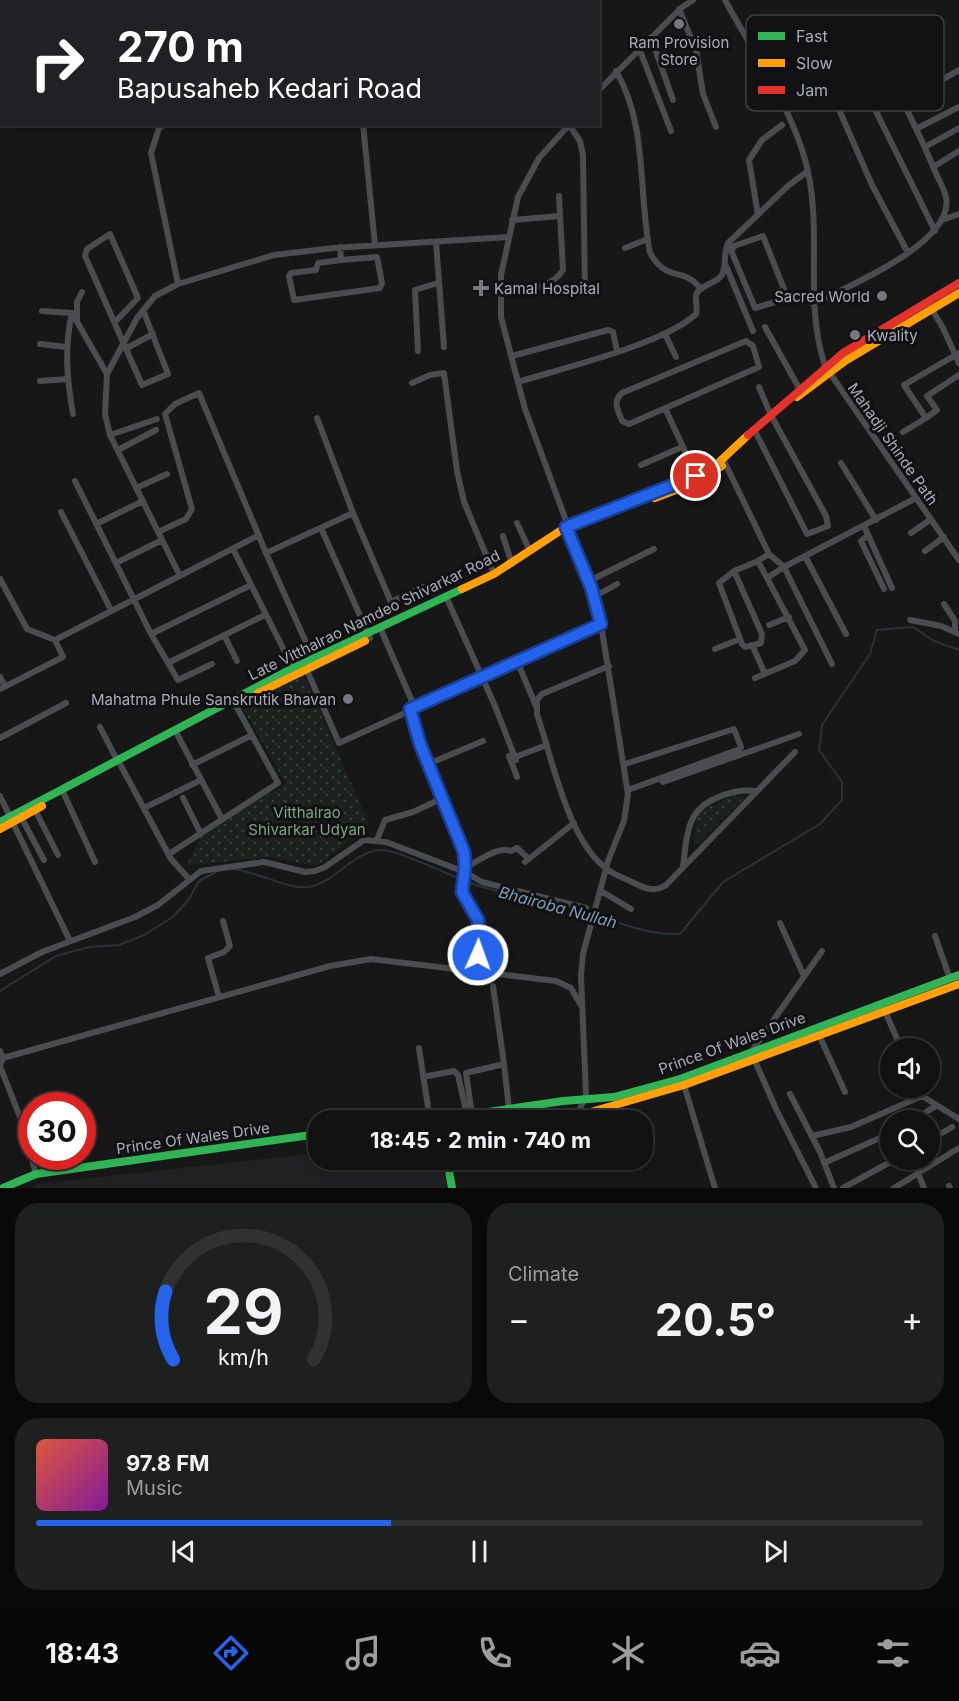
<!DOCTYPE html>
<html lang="en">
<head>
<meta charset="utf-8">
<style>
  body { margin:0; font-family:Inter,sans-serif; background:#1e1f1f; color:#f1f3f6; height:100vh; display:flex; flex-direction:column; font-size:22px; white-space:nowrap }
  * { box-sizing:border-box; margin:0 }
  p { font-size:20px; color:#9c9d9f }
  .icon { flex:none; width:33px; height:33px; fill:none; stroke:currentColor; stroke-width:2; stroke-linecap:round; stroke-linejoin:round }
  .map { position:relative; height:1188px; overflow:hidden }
  .side { display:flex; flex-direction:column; gap:15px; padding:15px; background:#090909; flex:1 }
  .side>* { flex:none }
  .hud { position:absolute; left:0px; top:0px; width:600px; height:126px; box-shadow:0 3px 9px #0003,0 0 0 2px #303131; background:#202124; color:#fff; overflow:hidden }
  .tools { position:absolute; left:880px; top:1038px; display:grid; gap:12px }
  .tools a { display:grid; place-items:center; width:60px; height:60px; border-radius:50%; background:#111; box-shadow:0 3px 9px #0003,0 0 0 2px #303131; font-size:30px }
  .speed { position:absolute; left:18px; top:1092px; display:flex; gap:12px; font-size:30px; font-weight:700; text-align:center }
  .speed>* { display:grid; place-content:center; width:78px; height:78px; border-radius:50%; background:#111; box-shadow:0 3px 9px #0003,0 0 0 2px #303131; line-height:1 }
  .speed .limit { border:9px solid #d22; background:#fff; color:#111 }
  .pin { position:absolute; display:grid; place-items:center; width:51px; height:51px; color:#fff; margin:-26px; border:3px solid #fff; border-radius:50%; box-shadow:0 2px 6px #0007 }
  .me { position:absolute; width:66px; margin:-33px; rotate:2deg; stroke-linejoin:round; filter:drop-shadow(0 0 4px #0008) }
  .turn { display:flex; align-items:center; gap:21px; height:126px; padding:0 18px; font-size:27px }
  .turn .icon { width:78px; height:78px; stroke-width:2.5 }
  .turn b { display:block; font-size:42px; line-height:51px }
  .big { font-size:45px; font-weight:700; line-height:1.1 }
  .side .tile { flex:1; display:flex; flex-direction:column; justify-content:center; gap:9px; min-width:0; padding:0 21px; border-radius:24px; background:#1e1f1f }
  .side .dial { align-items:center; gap:0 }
  .dial svg { height:156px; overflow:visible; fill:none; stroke:#303131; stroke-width:7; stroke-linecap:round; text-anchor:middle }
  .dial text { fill:#f1f3f6; stroke:none }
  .song { display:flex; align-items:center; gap:18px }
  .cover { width:72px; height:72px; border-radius:9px; background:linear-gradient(135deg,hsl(10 70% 55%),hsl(290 70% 35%)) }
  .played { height:6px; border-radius:3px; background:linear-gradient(90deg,#2563eb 40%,#303131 40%) }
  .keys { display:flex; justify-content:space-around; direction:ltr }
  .heat { display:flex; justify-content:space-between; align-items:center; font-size:33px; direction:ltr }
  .side .tiles { flex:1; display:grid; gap:15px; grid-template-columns:1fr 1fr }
  .tile:last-child { grid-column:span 2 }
  .trip { position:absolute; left:308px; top:1110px; width:345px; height:60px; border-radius:24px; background:#111; box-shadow:0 3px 9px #0003,0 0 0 2px #303131; font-weight:700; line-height:60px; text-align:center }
  .dock { display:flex; height:96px; justify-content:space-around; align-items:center; background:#070707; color:#9c9d9f }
  .dock .icon { width:42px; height:42px }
  .dock .active { color:#2563eb }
  .dock b { font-size:27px; color:#f1f3f6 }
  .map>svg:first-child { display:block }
</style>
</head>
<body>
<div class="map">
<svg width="959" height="1188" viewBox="0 0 959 1188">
  <defs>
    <pattern id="park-dots" width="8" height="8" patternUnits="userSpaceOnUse" patternTransform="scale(1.5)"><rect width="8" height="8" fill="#1b211c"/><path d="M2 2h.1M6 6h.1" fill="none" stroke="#393f3b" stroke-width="1.8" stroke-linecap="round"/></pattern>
    <pattern id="garden-furrows" width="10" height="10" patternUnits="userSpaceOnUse" patternTransform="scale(1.5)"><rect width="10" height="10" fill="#1b211c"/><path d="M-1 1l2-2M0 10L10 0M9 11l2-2" fill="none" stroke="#393f3b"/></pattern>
  </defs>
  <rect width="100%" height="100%" fill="#171717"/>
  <path fill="#212124" d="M318,1153V1160H441L448,1188H29L37,1184Z"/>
  <path fill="url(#park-dots)" d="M303,673L369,824L323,862L314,866L271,857L187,865L203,832L286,784L242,707Z
    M734,795L745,797L694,847L696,813Z"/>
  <path fill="url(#garden-furrows)" d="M560,1108L561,1112L534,1120H466Z"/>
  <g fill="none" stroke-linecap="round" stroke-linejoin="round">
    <path stroke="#2a3239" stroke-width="2" d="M233,869C256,871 289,890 309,887C336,882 353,851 381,850C397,849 456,879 476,885C511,896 548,901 583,911C617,921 644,935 680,934L723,882L820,824L842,800V782L819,750L822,725L870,654L877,630L913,627L934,641L959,650
      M0,991L56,956L89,947L119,945L144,935L173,917L189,899L199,881L216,872"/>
    <path stroke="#4b4c50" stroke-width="6" d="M725,0C753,52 796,114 808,172C822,237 804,303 825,366L959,560
      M679,9L696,50L703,94L716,127
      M651,37L673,100
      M639,48L671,131
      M616,71C648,125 638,193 650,253C668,284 682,265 701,289
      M863,85L935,231
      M598,91L681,8L693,0
      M903,102L959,70
      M837,105L872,185L908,253
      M166,124L159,128L151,153L178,284
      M363,124L375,245
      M570,124L539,158L518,197L501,275V317L525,409L594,597L601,624L628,794L624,821L608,861L583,954L581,976L586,1095L577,1115
      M569,125L580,141L583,155L585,294
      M916,129L959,107
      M925,147L959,128
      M933,167L959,151
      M758,215L749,160L762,140L782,125
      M512,220L560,216
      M942,220L959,214
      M436,242L444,347
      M728,243L755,308L786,299V294L763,236L734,246L732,250
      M340,247L341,260L318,263L316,270L291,273L289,276L294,300L380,288L382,283L377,257L341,260
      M625,248L648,239
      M726,266L753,331
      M501,292C522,289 551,290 563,270L559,196
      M813,304C846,287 955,243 946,197C944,188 938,179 935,171C921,137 904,104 888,71
      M931,308L942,326L959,363
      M42,311L72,313
      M77,320V302L82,292
      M115,322L138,298L110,234L87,249L85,256L142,385L168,374L143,310
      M765,327L799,388
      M665,334L676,357
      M746,341L753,346L759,367L629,424L622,421C618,410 612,402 622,393Z
      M40,344L67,347
      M127,348L153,334
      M418,351L415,290L438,283
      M512,356L608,330L613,332L617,351
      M40,381L68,379
      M518,382C563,368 664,344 696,314C698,308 695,301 696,295C699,285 716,284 722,275C727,264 723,253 728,243L789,185L808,171
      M412,383L430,375L444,373L457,471L464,502L494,574
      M759,387L770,413
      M665,408L696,475
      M73,414C67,380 64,347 72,313L107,374
      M926,418L937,410L927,396L959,375
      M903,432L926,418L904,385L959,353
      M756,433L807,534L828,526L826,516L772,417
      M110,435L157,419
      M118,450L156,430
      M725,463L769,554L784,567L916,498
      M841,463L876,520
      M641,465L682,447
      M75,481L151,634L178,680L212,664
      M136,488L167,474
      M61,512L111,610
      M353,513L391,602L423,587
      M517,523L530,551
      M96,524L143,501
      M864,526L892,588
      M321,528L370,638
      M158,532L186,519L192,509L165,414L175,404L199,393L266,553L353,513L317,418
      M911,533L931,519
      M868,535L861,541L884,589
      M503,536L512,564
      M233,549L293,668
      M925,551L944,537
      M266,553L313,658
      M805,556L846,634
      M116,563L162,540
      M734,571L762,634L761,643L745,647L742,644L719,583L734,571L758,561
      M180,576L110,435L105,414L107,374L137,318L155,296L178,284L274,255L334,248L508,237
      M767,578L784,567L832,664
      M0,579L27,629L55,640L63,657L0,689
      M589,581L654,549
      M594,597L617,584
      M448,601L495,706L516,760
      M944,604L955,621V632
      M910,620L941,626L959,634
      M769,625L789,617
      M382,632L415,708
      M151,634L251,585
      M224,635L237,661
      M55,640L259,535
      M753,647L765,674
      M715,649L740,639
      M517,661L536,706
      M168,663L265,615
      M305,666L339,743L601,624
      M609,666L542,694L537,700V714C552,758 568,841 607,869C614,875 624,878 632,882C644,888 654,893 666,885L795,752
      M0,677L5,686
      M755,678L795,661L805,650L758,561L769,554
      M410,709L420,744L464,852L465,866L462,892L478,920L481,942L474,971
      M100,727L117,760
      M177,734L222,819
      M0,738L66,703
      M514,754L509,756L517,777
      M515,757L547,745
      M120,764L171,859L189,879
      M428,764L483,741
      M625,764L734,729L741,747L740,749L628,790
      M192,765L252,735
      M663,782L799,734
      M64,794L95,862
      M0,796L70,941
      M183,798L200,832
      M144,808L201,780
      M35,810L58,855
      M21,817L44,860
      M377,840L385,820L413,812L441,799
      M169,854L278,783L235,704
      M525,862L574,823
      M465,867C479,862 496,846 511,851L517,848L529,859
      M683,867C685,851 686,830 694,816C705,798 736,788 757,791
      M601,891L631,909
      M780,923L804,976
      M935,936L950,979
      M0,974L42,952L135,917L158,905L201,871L264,862L305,872L315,871L325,867L364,840L386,842L465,872L482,882L586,908
      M493,986L504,1064
      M219,997L208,958L224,952L230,946L223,921
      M884,1009L901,1048
      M819,1035L845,1092
      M419,1048L430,1120
      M0,1051L3,1058L0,1066L20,1117L36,1174
      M3,1058L330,966L371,959L556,981L571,988L582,1007
      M423,1077L454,1071L458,1075L467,1115
      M684,1085L715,1188
      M918,1088L922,1096L959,1119
      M790,1094L820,1152L834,1188
      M472,1115L466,1073L504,1064L509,1109
      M913,1120L936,1106
      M812,1136L851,1127L922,1096
      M930,1140L952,1127
      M921,1160L926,1168
      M824,1163L891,1133
      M918,1173L924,1188
      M949,1186L950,1188
      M816,1188L777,1111L751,1052L822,951
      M843,1188L894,1160
      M894,1188L959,1148"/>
    <path stroke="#30b455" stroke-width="8" d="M0,822L293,668L462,589
      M433,1120L563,1101L614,1097L680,1079L959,975
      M447,1160L452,1188
      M3,1188L36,1174L318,1134"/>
    <path stroke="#ff9f0a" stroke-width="8" d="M797,397L845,361L959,293
      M655,498L700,481L722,466
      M462,589L494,574L566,527L715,466L748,435
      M258,693L365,641
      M0,829L42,806
      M563,1120L684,1085L959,984"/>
    <path stroke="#e5322d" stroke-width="8" d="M748,435L843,353L959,283"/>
  </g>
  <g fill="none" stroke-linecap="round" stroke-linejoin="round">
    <defs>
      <path id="route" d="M478,955L480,942L478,920L462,892L465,866L464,852L420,744L410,709L601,624L591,587L566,527L696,476"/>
    </defs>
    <use href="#route" stroke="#184099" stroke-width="15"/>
    <use href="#route" stroke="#2563eb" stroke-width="10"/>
  </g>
  <g fill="#757880" stroke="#111113" stroke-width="2">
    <circle cx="679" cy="24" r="6"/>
    <path d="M478 279h6v6h6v6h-6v6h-6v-6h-6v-6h6z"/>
    <circle cx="882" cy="296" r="6"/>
    <circle cx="855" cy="335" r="6"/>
    <circle cx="348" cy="699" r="6"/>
  </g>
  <g text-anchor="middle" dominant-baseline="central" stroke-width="6" stroke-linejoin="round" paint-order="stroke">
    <g font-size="15" fill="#a8adb8" stroke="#111113" text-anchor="start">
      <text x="679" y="42" text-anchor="middle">Ram Provision<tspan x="679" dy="17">Store</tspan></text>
      <text x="494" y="288">Kamal Hospital</text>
      <text x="870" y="296" text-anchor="end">Sacred World</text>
      <text x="867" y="335">Kwality</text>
      <text x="336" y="699" text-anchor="end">Mahatma Phule Sanskrutik Bhavan</text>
    </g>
    <g font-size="15" fill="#a8adb8" stroke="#111113">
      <text transform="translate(893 444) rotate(55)">Mahadji Shinde Path</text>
      <text transform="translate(374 615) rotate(-26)">Late Vitthalrao Namdeo Shivarkar Road</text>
      <text transform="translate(732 1043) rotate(-20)">Prince Of Wales Drive</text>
      <text transform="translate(193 1138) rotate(-8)">Prince Of Wales Drive</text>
    </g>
    <g font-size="15" fill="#7fa381" stroke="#111113">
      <text x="307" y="812">Vitthalrao<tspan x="307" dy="17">Shivarkar Udyan</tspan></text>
    </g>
    <g font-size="16" font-style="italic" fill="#7f9bb3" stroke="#111113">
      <text transform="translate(558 907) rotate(15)">Bhairoba Nullah</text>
    </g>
  </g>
  <rect x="746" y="15" width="198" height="96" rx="9" fill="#111113" stroke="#3e4045" stroke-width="1.5"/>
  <rect x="758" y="32" width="27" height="8" fill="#30b455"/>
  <rect x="758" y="59" width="27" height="8" fill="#ff9f0a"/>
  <rect x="758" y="86" width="27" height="8" fill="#e5322d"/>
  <g font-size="16" fill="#a8adb8">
    <text x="796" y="42">Fast</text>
    <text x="796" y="69">Slow</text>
    <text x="796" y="96">Jam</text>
  </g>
</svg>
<div class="tools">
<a><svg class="icon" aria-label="sound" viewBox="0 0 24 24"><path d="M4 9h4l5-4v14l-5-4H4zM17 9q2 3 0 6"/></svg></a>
<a><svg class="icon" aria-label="search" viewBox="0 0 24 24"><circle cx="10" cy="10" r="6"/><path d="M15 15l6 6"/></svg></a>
</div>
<div class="speed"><div class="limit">30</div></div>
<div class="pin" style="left:696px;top:476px;background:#d93025"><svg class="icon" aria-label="arrive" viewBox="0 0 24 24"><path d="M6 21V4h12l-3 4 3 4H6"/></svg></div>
<svg class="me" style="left:478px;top:955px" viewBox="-20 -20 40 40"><circle r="17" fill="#2563eb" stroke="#fff" stroke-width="3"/><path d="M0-11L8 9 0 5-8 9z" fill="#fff"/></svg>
<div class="trip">18:45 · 2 min · 740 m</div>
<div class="hud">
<div class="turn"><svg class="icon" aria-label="right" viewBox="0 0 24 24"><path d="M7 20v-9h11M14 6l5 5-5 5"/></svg><div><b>270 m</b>Bapusaheb Kedari Road</div></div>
</div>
</div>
<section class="side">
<div class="tiles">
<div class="tile dial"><svg viewBox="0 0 100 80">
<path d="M14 69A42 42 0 1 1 86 69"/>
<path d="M14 69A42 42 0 0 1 10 34" stroke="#2563eb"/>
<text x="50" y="56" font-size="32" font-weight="700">29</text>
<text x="50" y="72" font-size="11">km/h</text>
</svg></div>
<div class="tile"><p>Climate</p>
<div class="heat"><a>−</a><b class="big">20.5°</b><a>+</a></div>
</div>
<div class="tile">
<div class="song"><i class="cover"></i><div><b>97.8 FM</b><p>Music</p></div></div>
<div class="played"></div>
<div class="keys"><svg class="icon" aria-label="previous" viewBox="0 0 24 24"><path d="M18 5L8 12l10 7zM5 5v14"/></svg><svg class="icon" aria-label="pause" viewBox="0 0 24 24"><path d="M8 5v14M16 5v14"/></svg><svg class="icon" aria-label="next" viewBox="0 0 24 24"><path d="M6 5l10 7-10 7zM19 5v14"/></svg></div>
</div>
</div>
</section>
<nav class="dock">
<b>18:43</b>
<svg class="icon active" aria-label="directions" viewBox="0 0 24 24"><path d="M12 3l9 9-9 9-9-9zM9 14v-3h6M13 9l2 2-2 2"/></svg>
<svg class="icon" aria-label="music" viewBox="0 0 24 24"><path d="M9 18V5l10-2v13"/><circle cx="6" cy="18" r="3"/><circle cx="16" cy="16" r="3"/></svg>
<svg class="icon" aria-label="phone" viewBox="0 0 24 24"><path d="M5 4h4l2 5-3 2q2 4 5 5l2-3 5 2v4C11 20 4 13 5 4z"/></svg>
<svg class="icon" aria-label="climate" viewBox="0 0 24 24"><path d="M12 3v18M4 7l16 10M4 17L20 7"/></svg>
<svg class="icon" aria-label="car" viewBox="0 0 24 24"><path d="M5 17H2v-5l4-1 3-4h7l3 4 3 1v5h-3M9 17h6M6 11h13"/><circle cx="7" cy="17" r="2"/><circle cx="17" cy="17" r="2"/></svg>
<svg class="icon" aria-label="filters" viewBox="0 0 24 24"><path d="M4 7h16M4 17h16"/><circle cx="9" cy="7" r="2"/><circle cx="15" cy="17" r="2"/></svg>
</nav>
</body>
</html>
